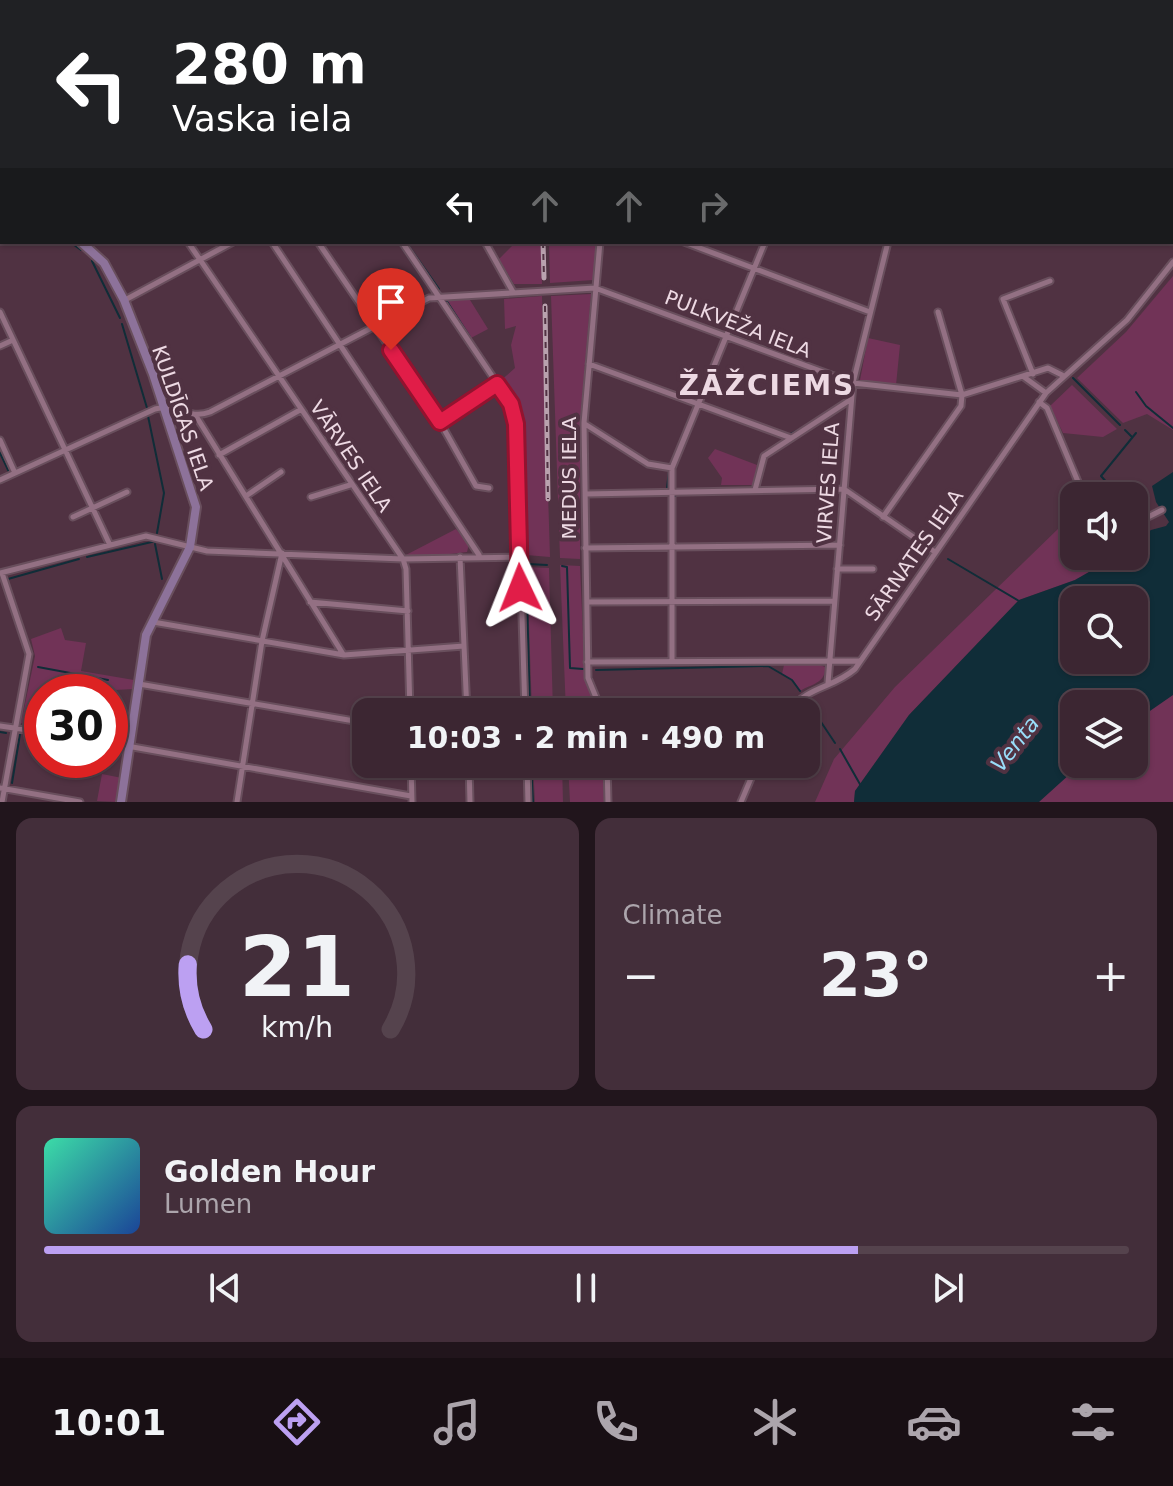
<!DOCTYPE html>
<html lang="en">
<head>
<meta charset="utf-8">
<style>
  body { margin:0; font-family:"DejaVu Sans",sans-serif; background:#432e3a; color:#f1f3f6; height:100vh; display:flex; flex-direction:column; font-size:30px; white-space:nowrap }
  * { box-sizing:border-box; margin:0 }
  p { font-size:26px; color:#aca5ac }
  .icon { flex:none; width:44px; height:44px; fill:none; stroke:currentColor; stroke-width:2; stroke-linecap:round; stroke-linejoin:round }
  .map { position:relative; height:802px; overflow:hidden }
  .details { display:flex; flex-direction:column; gap:16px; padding:16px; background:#21151c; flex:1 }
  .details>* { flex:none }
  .banner { position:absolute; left:0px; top:0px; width:1174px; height:244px; box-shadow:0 2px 6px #0004,0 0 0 2px #55434d; background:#202124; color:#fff; overflow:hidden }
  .tools { position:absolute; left:1060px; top:482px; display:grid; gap:16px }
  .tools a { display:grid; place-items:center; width:88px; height:88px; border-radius:16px; background:#3c2632; box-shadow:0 2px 6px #0004,0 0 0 2px #55434d; font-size:40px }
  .speed { position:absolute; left:24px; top:674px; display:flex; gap:16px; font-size:40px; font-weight:700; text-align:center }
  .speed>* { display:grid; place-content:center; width:104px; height:104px; border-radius:50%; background:#3c2632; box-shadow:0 2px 6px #0004,0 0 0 2px #55434d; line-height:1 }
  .speed .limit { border:12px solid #d22; background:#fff; color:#111 }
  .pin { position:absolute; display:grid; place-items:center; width:68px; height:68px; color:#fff; margin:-82px -34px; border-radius:50% 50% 50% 0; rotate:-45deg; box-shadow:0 0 8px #0007 }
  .pin .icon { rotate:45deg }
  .me { position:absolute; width:88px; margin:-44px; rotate:358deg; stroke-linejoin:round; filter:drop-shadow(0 0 6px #0008) }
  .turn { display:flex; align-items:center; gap:28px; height:168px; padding:0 40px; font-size:36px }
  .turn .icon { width:104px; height:104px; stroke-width:2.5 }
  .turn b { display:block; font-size:56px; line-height:68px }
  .lanes { display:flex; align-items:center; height:76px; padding:0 40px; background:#0003; justify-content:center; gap:40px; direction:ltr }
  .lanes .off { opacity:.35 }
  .big { font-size:60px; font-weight:700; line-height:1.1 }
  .details .widget { flex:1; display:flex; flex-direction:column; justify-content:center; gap:12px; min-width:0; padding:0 28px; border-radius:16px; background:#432e3a }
  .details .dial { align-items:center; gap:0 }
  .dial svg { height:208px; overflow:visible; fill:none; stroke:#55434d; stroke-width:7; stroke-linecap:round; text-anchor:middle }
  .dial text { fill:#f1f3f6; stroke:none }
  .song { display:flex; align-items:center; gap:24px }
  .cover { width:96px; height:96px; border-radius:12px; background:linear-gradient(135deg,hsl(160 70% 55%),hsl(220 70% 35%)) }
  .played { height:8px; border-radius:4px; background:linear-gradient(90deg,#bca0f2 75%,#55434d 75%) }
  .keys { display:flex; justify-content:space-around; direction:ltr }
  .heat { display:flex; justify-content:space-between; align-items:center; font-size:44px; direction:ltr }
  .details .tiles { flex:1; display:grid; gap:16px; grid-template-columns:1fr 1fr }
  .widget:last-child { grid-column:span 2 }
  .trip { position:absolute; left:352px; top:698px; width:468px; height:80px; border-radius:16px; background:#3c2632; box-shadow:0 2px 6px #0004,0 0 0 2px #55434d; font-weight:700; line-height:80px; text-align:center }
  .tab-bar { display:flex; height:128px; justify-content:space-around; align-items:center; background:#180f14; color:#aca5ac }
  .tab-bar .icon { width:56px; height:56px }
  .tab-bar .active { color:#bca0f2 }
  .tab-bar b { font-size:36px; color:#f1f3f6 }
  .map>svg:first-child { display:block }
</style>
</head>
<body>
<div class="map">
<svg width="1173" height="802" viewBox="0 0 1173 802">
  <rect width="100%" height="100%" fill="#503242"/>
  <path fill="#713357" d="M516,242H541L542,284H514L499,259Z
    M549,242H596L593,280L550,283Z
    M1173,276V430L1147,414L1123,423L1077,378L1126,332Z
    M591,294L580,423V559L560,558L551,296Z
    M542,296L550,557L526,555L517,410L499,382L515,368L511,345L516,326L505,329L504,299Z
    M462,298L470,300L488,329L469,339L444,301Z
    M868,338L900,345L896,385L860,380Z
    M1072,385L1117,429L1103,437L1063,433L1050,406Z
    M715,449L757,465L753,485H721L722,478L708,458Z
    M1060,527L1074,535V556H1117L1075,580L1019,600L909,715L855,791L854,802H815L834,759L895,687Z
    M456,529L469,544L467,552L408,559L404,556Z
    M560,565L580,566L585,680L598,712H566Z
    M527,567L549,568L553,712H532Z
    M61,628L65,640L86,643L81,671L134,680L133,689L115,690L113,695L110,692H42V727L21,723L35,656L31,639Z
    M1173,637V802H982L1074,764H1134V704Z
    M784,665H820L825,667C826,683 812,684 800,691L792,680L782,674Z
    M120,711L129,716L124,738L110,737V722L116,724Z
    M533,764H562L563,802H535Z
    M568,764H603L604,802H570Z
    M102,774L122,778L118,802L97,801Z"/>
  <path fill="#102d38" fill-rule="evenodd" d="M1173,472V695L1134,722V704H1074V764H1081L1039,802H854L855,791L909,715L1019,600L1075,580L1117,556H1134V543L1151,530L1166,526L1169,522L1156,502L1152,486ZM1074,600H1134V660H1074Z"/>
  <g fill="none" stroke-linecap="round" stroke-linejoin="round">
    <path stroke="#102d38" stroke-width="2" d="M232,0L234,2
      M245,0L246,2
      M855,0L858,2
      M535,2V0
      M601,2L602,0
      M836,2L844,0
      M0,200L2,201
      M70,242L81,250
      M398,242L431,291
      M406,242L439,289
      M92,261L120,318
      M446,300L470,337
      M438,301L493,383
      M122,324L147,408
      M473,342L520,414L526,556
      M1073,378L1120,425
      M497,389L510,408
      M1136,392L1146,406L1173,428
      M148,416L164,493L157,533
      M512,418L517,549
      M687,423L695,406
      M1125,430L1132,437
      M789,435L804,427
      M681,438L684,431
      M0,453L9,472
      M672,462L679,445
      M667,488L669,471
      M675,496V540
      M1119,496L1101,476L1136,433
      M1134,513L1135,514
      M155,544L162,579
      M87,557L156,541
      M948,559L1019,601
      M526,561L530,712
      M528,564L547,565
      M562,566L567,567L570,668L583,669
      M8,579L79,559
      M38,667L108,680
      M596,670L768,666L792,680L800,691
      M50,692L70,674
      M805,698L835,743
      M29,711L42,699
      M0,732L6,733
      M840,749L861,786
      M531,764L533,802
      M12,783L20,734"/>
    <defs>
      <path id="street" d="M108,0L109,2
        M238,0L239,2
        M322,0L323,2
        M394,0L396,2
        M347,2L350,0
        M922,2V0
        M1172,16L1173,15
        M0,82L2,85
        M1172,218L1173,220
        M188,242L403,559L406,569L410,712
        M272,242L479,555
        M318,242L440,422L476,486L489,488
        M402,242L511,404L516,424L525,712
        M485,242L513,292
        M600,242L584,423L588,678L602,712
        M684,242L870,312
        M125,300L233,242
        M0,312L110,545
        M0,346L13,340
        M589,364L791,438
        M1033,374L1003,299L1050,281
        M1024,377L1046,393
        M1039,402L1047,408L1084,496
        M196,416L343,654
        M440,422L497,384
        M585,424L648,464L672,468
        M0,440L15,473
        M219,455L300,410
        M0,480L155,409C174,404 190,420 210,412L429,298L595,288L853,383L962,395L1048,368L1062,375
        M755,490L764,456L850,400
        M586,494L844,489L935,552
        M246,496L281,472
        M311,497L350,485
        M73,517L127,492
        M883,517L961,406L962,395L938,312
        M1134,524L1162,510
        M585,548L840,545
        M460,557L467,712
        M837,569H873
        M0,573L146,536L207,551L403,559L518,557
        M2,573L29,654L2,802
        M310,602L408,611
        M587,602L834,601
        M153,622L344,655L464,646
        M672,661V468L765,242
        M587,662L859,661
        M828,683L853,383L888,242
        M139,684L366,723
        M788,712C809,685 832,689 855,669L1046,393L1127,320L1173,262
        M0,726L42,732
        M110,743L411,796
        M411,764L412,802
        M469,764L470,802
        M527,764L528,802
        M607,764L608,802
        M0,788L80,802
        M237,802L262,641L282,553
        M741,802L757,764"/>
      <path id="secondary" d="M0,194L2,195
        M81,242L104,263L124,300L153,374L196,507L190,547L146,635L121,802"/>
      <path id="primary" d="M92,2L94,0
        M0,77L2,75"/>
    </defs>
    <use href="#street" stroke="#694f5d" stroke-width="9"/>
    <use href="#secondary" stroke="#694f5d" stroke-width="12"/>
    <use href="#primary" stroke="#694f5d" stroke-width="13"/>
    <use href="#street" stroke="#937083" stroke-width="5"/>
    <use href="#secondary" stroke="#8d729a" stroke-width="8"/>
    <use href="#primary" stroke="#8774b1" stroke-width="9"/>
    <defs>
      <path id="rail" d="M547,2V0
        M543,242L544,278
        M545,306L548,499"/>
    </defs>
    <use href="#rail" stroke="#b9a2ae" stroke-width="5"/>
    <use href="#rail" stroke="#503242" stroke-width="2" stroke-dasharray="6" stroke-linecap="butt"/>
  </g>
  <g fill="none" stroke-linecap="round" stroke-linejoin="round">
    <defs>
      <path id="route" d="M391,350L440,422L497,384L511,404L516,424L520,588"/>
    </defs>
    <use href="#route" stroke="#92132f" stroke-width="20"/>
    <use href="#route" stroke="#e11d48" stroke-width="14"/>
  </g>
  <g text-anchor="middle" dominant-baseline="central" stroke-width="8" stroke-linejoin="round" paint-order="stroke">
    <g font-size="20" fill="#edd9e3" stroke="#503242">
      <text transform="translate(738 324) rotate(21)">PULKVEŽA IELA</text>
      <text transform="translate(183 418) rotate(71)">KULDĪGAS IELA</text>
      <text transform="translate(351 456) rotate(56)">VĀRVES IELA</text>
      <text transform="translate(569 478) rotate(-90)">MEDUS IELA</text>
      <text transform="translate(828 483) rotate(-86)">VIRVES IELA</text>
      <text transform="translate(914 555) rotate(-55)">SĀRNATES IELA</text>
    </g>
    <g font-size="22" font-style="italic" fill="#99ddf9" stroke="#503242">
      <text transform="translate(1015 744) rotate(-52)">Venta</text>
    </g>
    <g font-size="28" font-weight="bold" letter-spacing="2" fill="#edd9e3" stroke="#503242">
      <text x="767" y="385">ŽĀŽCIEMS</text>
    </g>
  </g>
</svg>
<div class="tools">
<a><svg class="icon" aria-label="sound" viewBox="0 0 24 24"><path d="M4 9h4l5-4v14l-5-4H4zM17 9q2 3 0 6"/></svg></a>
<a><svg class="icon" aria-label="search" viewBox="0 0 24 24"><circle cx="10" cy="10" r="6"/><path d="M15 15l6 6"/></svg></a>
<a><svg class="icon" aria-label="layers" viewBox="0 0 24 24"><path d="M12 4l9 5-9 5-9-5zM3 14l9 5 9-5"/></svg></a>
</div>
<div class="speed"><div class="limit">30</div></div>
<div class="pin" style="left:391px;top:350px;background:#d93025"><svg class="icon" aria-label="arrive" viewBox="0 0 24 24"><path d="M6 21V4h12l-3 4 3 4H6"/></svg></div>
<svg class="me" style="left:520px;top:588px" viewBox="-20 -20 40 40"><path d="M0-17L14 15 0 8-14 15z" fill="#e11d48" stroke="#fff" stroke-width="4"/></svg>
<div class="trip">10:03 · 2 min · 490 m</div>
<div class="banner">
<div class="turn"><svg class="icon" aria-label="left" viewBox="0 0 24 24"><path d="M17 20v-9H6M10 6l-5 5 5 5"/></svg><div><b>280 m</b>Vaska iela</div></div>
<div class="lanes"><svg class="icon" aria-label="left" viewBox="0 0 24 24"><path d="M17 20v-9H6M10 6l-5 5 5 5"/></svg><svg class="icon off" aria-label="ahead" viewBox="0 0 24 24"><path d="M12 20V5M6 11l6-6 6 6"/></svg><svg class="icon off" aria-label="ahead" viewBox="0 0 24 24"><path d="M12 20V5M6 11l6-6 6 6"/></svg><svg class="icon off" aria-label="right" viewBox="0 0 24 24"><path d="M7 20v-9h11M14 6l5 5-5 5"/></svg></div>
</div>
</div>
<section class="details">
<div class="tiles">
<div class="widget dial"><svg viewBox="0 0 100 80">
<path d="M14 69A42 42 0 1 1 86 69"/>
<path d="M14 69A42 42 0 0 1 8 44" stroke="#bca0f2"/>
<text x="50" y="56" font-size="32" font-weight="700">21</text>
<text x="50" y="72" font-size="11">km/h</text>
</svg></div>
<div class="widget"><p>Climate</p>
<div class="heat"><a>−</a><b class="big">23°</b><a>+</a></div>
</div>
<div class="widget">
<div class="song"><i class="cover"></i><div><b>Golden Hour</b><p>Lumen</p></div></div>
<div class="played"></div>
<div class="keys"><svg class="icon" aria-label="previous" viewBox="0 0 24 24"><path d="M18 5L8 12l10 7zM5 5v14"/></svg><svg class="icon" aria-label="pause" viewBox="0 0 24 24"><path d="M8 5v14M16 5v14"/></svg><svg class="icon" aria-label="next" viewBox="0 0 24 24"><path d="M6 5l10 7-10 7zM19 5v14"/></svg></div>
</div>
</div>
</section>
<nav class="tab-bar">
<b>10:01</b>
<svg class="icon active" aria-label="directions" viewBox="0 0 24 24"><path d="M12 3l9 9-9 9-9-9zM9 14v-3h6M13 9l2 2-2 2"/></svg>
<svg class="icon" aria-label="music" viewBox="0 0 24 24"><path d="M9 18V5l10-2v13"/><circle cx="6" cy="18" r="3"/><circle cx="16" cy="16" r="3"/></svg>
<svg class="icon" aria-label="phone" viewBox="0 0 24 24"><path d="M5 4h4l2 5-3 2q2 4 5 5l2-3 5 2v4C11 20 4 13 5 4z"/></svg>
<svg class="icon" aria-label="climate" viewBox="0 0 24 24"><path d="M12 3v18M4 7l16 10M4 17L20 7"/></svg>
<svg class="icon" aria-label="car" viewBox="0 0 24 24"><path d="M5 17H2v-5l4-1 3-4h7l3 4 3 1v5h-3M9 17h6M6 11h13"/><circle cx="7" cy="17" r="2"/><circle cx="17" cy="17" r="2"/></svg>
<svg class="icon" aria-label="filters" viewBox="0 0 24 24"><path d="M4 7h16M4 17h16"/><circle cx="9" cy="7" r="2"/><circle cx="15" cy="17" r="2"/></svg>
</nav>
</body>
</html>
